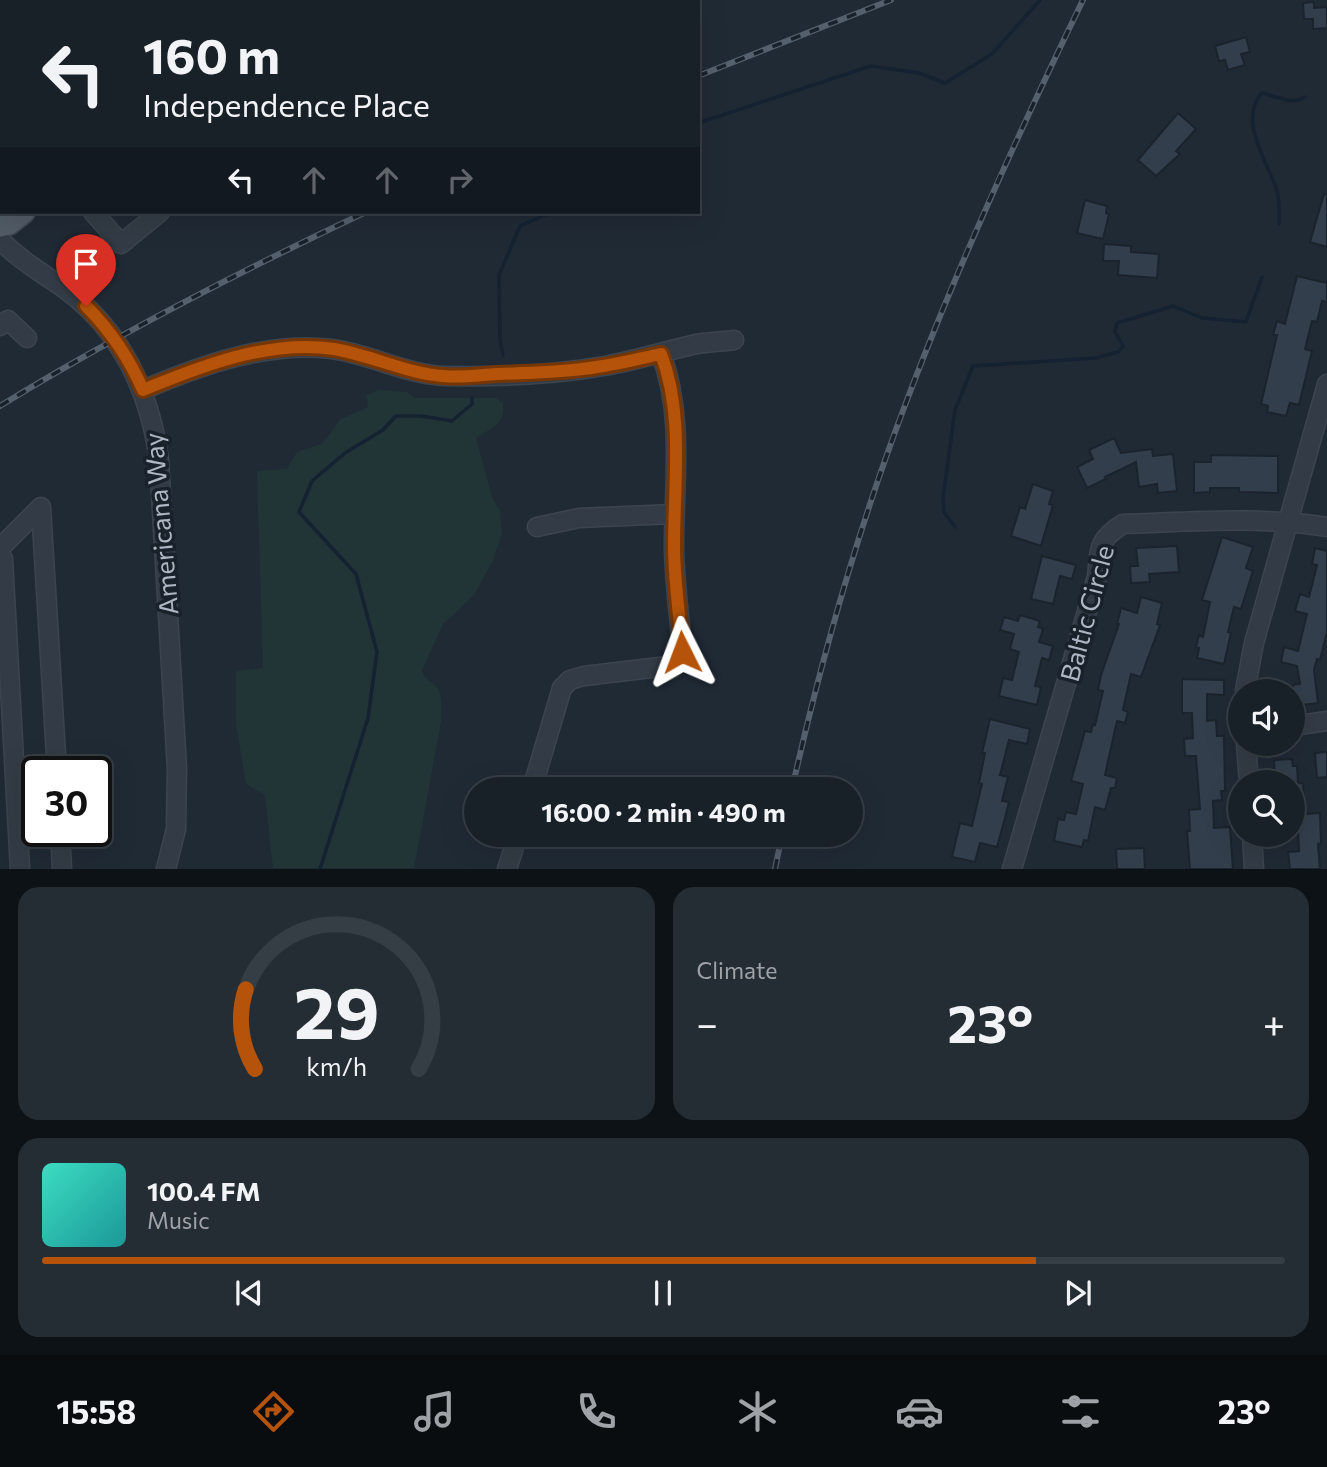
<!DOCTYPE html>
<html lang="en">
<head>
<meta charset="utf-8">
<style>
  body { margin:0; font-family:Commissioner,sans-serif; background:#252d34; color:#f1f3f6; height:100vh; display:flex; flex-direction:column; font-size:26px; white-space:nowrap }
  * { box-sizing:border-box; margin:0 }
  p { font-size:23px; color:#9fa3a8 }
  .icon { flex:none; width:38px; height:38px; fill:none; stroke:currentColor; stroke-width:2; stroke-linecap:round; stroke-linejoin:round }
  .map { position:relative; height:869px; overflow:hidden }
  .sheet { display:flex; flex-direction:column; gap:18px; padding:18px; background:#0d1216; flex:1 }
  .sheet>* { flex:none }
  .top-card { position:absolute; left:0px; top:0px; width:700px; height:214px; box-shadow:0 7px 28px #0002,0 0 0 2px #363e45; background:#182028; color:#f1f3f6; overflow:hidden }
  .fabs { position:absolute; left:1228px; top:679px; display:grid; gap:14px }
  .fabs a { display:grid; place-items:center; width:77px; height:77px; border-radius:50%; background:#182028; box-shadow:0 7px 28px #0002,0 0 0 2px #363e45; font-size:35px }
  .speed { position:absolute; left:21px; top:756px; display:flex; gap:14px; font-size:35px; font-weight:700; text-align:center }
  .speed>* { display:grid; place-content:center; width:91px; height:91px; border-radius:50%; background:#182028; box-shadow:0 7px 28px #0002,0 0 0 2px #363e45; line-height:1 }
  .speed .limit { border:4px solid #111; border-radius:10px; background:#fff; color:#111 }
  .pin { position:absolute; display:grid; place-items:center; width:60px; height:60px; color:#fff; margin:-72px -30px; border-radius:50% 50% 50% 0; rotate:-45deg; box-shadow:0 0 7px #0007 }
  .pin .icon { rotate:45deg }
  .me { position:absolute; width:77px; margin:-38px; rotate:357deg; stroke-linejoin:round; filter:drop-shadow(0 0 5px #0008) }
  .turn { display:flex; align-items:center; gap:24px; height:147px; padding:0 28px; font-size:32px }
  .turn .icon { width:91px; height:91px; stroke-width:2.5 }
  .turn b { display:block; font-size:49px; line-height:60px }
  .lanes { display:flex; align-items:center; height:66px; padding:0 28px; background:#0003; justify-content:center; gap:35px; direction:ltr }
  .lanes .off { opacity:.35 }
  .big { font-size:52px; font-weight:700; line-height:1.1 }
  .sheet .widget { flex:1; display:flex; flex-direction:column; justify-content:center; gap:10px; min-width:0; padding:0 24px; border-radius:21px; background:#252d34 }
  .sheet .dial { align-items:center; gap:0 }
  .dial svg { height:182px; overflow:visible; fill:none; stroke:#363e45; stroke-width:7; stroke-linecap:round; text-anchor:middle }
  .dial text { fill:#f1f3f6; stroke:none }
  .song { display:flex; align-items:center; gap:21px }
  .cover { width:84px; height:84px; border-radius:10px; background:linear-gradient(135deg,hsl(170 70% 55%),hsl(180 70% 35%)) }
  .played { height:7px; border-radius:4px; background:linear-gradient(90deg,#b45309 80%,#363e45 80%) }
  .keys { display:flex; justify-content:space-around; direction:ltr }
  .heat { display:flex; justify-content:space-between; align-items:center; font-size:38px; direction:ltr }
  .sheet .tiles { flex:1; display:grid; gap:18px; grid-template-columns:1fr 1fr }
  .widget:last-child { grid-column:span 2 }
  .trip { position:absolute; left:464px; top:777px; width:399px; height:70px; border-radius:35px; background:#182028; box-shadow:0 7px 28px #0002,0 0 0 2px #363e45; font-weight:700; line-height:70px; text-align:center }
  .dock { display:flex; height:112px; justify-content:space-around; align-items:center; background:#0a0d10; color:#9fa3a8 }
  .dock .icon { width:49px; height:49px }
  .dock .on { color:#b45309 }
  .dock b { font-size:32px; color:#f1f3f6 }
  .map>svg:first-child { display:block }
</style>
</head>
<body>
<div class="map">
<svg width="1327" height="869" viewBox="0 0 1327 869">
  <rect width="100%" height="100%" fill="#202a35"/>
  <path fill="#213536" d="M379,390L407,392L415,398H496L503,403C505,426 492,427 476,438L492,497L500,511L502,533L493,560L474,595L443,624L422,670C424,681 431,680 437,687C443,696 441,712 441,722L414,868H273L265,795L246,784L236,723V671L263,668L257,471L287,469L297,452L322,444L341,419L368,407L366,395Z"/>
  <g fill="none" stroke-linecap="round" stroke-linejoin="round">
    <path stroke="#142232" stroke-width="3.5" d="M698,123L871,66L919,73L945,83L992,54L1040,0
      M1279,224C1279,213 1280,201 1277,191C1268,162 1237,120 1262,93C1276,96 1293,106 1305,97
      M503,355L500,340L499,275L520,226L544,215L574,212
      M955,527L944,512L943,498L955,410L973,366L1095,358L1118,352L1123,346L1115,332L1117,323L1173,306L1202,318L1246,322L1262,277
      M320,869L368,718L377,652L356,574L299,512L312,481L345,453L383,430L396,416H421L452,421L472,404V398"/>
  </g>
  <path fill="#323e4c" stroke="#1b232c" stroke-width="2" d="M1314,2V8L1327,7V28L1313,29V19H1304L1303,3Z
    M1246,37L1250,52L1241,54L1245,65L1228,70L1225,60L1219,61L1215,46Z
    M1178,113L1196,129L1176,151L1180,154L1156,176L1138,160Z
    M1324,194H1327V247L1310,242Z
    M1085,200L1107,206L1106,213L1109,214L1103,239L1077,233Z
    M1104,244L1131,246V252L1159,254L1157,278L1118,275L1119,261H1103Z
    M1297,276L1327,283V302L1322,301L1317,322L1312,321L1305,349L1312,351L1299,405L1290,403L1286,416L1267,412L1268,406L1261,404L1277,335H1273L1277,321L1285,324Z
    M1114,438L1121,453L1152,449L1153,456L1173,454L1177,491L1158,493L1157,484L1139,487L1136,462L1105,477L1106,479L1087,488L1077,467L1093,459L1089,450Z
    M1211,455L1278,456V493L1239,492V488H1210V492L1194,493V462H1211Z
    M1033,484L1053,491L1049,504L1053,505L1041,546L1011,536L1020,507L1025,509Z
    M1222,537L1253,547L1246,568L1253,571L1241,609L1234,607L1228,632L1231,633L1224,664L1197,658L1199,648L1196,647L1199,635L1203,637L1210,602L1202,600Z
    M1177,546L1179,572L1149,574L1150,582L1131,583L1130,566H1138L1136,548Z
    M1315,548L1327,551V632L1320,660L1317,659L1314,670L1318,703L1293,706V685L1300,684L1297,666L1281,662L1284,647L1298,651L1307,614L1295,611L1300,594L1309,597L1317,565L1312,564Z
    M1042,556L1076,565L1072,579L1060,576L1053,604L1031,599Z
    M1141,597L1162,603L1157,624L1160,625L1141,677L1131,674L1123,710L1128,712L1125,723L1117,721L1105,775L1117,778L1115,788H1111L1105,810L1095,807L1088,841L1084,840L1082,847L1054,841L1058,819L1064,820L1066,812L1076,814L1083,784L1071,781L1085,731L1091,732L1093,724L1095,725L1103,691L1098,690L1101,675L1119,624H1117L1121,608L1137,613Z
    M1020,615L1040,621L1038,627L1043,629L1039,642L1053,646L1049,660L1042,658L1035,686L1041,687L1037,705L999,696L1003,678L1012,680L1019,652L1010,649L1014,634L1000,630L1004,617L1018,621Z
    M1182,679L1224,680V695L1207,694V721L1216,720L1217,736H1224L1225,791H1221L1222,800L1213,801L1214,828L1230,827L1233,869H1190L1187,831H1190L1189,810L1200,809L1196,756H1185L1184,739L1193,738L1192,713H1182Z
    M990,719L1030,729L1027,744L1009,740L1000,775L1008,777L1002,801L1009,802L1005,818L997,847L980,843L975,862L952,857L960,823L972,826L982,784L979,783L985,753H982Z
    M1327,752V777L1317,778L1315,753Z
    M1292,759L1293,766H1297L1298,782H1275L1274,760Z
    M1303,783L1305,814L1320,813L1321,843L1318,844L1320,869H1290L1288,852L1299,851L1298,829H1293V784Z
    M1144,848L1145,869H1117L1116,849Z"/>
  <g fill="none" stroke-linecap="round" stroke-linejoin="round">
    <defs>
      <path id="minor" d="M126,0L127,2
        M427,0H428
        M608,2L610,0
        M0,86L2,92
        M0,187L2,189
        M93,212L121,244L160,212
        M0,240C20,260 42,273 65,289C121,330 150,392 159,460L177,769L176,829L166,869
        M0,326L8,320L27,338
        M143,390C201,365 268,341 332,349C370,354 408,375 445,376C497,377 553,375 604,366C634,361 662,352 692,345C705,342 720,342 734,340
        M41,507L57,772
        M537,527L579,518L674,514
        M0,548L41,507
        M0,556L3,559L20,869
        M1245,691L1254,643L1327,384
        M1293,726L1327,721
        M1246,744L1249,782
        M532,789L562,688L570,680L584,676L668,666L678,662L682,652C680,616 674,581 674,545C674,482 684,415 661,354
        M60,831L62,869
        M1252,835L1254,869
        M507,869L518,835
        M1012,869L1097,577C1100,549 1097,540 1123,524C1191,522 1259,516 1327,527"/>
      <path id="major" d="M226,2L228,0
        M258,2L260,0
        M0,207L2,206
        M0,225L9,223L23,212"/>
    </defs>
    <use href="#minor" stroke="#3c454f" stroke-width="21"/>
    <use href="#major" stroke="#3c454f" stroke-width="26"/>
    <use href="#minor" stroke="#333c46" stroke-width="18"/>
    <use href="#major" stroke="#515b66" stroke-width="23"/>
    <defs>
      <path id="rail" d="M698,76L891,0
        M0,406C118,334 241,271 366,212
        M792,789C821,660 857,532 904,408C956,269 1018,134 1083,0
        M775,869L782,835"/>
    </defs>
    <use href="#rail" stroke="#55606d" stroke-width="6"/>
    <use href="#rail" stroke="#19212a" stroke-width="3.5" stroke-dasharray="10" stroke-linecap="butt"/>
  </g>
  <g fill="none" stroke-linecap="round" stroke-linejoin="round">
    <defs>
      <path id="route" d="M86,306C111,331 129,358 143,390C201,366 270,339 334,349C370,355 409,374 443,376C461,378 479,375 497,374C532,373 568,372 603,366C623,363 642,358 661,354C684,414 674,482 674,545C674,581 680,616 682,652"/>
    </defs>
    <use href="#route" stroke="#753606" stroke-width="18"/>
    <use href="#route" stroke="#b45309" stroke-width="12"/>
  </g>
  <g text-anchor="middle" dominant-baseline="central" stroke-width="7" stroke-linejoin="round" paint-order="stroke">
    <g font-size="26" fill="#adb7c3" stroke="#19212a">
      <text transform="translate(160 524) rotate(-95)">Americana Way</text>
      <text transform="translate(1086 613) rotate(-75)">Baltic Circle</text>
    </g>
  </g>
</svg>
<div class="fabs">
<a><svg class="icon" aria-label="sound" viewBox="0 0 24 24"><path d="M4 9h4l5-4v14l-5-4H4zM17 9q2 3 0 6"/></svg></a>
<a><svg class="icon" aria-label="search" viewBox="0 0 24 24"><circle cx="10" cy="10" r="6"/><path d="M15 15l6 6"/></svg></a>
</div>
<div class="speed"><div class="limit">30</div></div>
<div class="pin" style="left:86px;top:306px;background:#d93025"><svg class="icon" aria-label="arrive" viewBox="0 0 24 24"><path d="M6 21V4h12l-3 4 3 4H6"/></svg></div>
<svg class="me" style="left:682px;top:652px" viewBox="-20 -20 40 40"><path d="M0-17L14 15 0 8-14 15z" fill="#b45309" stroke="#fff" stroke-width="4"/></svg>
<div class="trip">16:00 · 2 min · 490 m</div>
<div class="top-card">
<div class="turn"><svg class="icon" aria-label="left" viewBox="0 0 24 24"><path d="M17 20v-9H6M10 6l-5 5 5 5"/></svg><div><b>160 m</b>Independence Place</div></div>
<div class="lanes"><svg class="icon" aria-label="left" viewBox="0 0 24 24"><path d="M17 20v-9H6M10 6l-5 5 5 5"/></svg><svg class="icon off" aria-label="ahead" viewBox="0 0 24 24"><path d="M12 20V5M6 11l6-6 6 6"/></svg><svg class="icon off" aria-label="ahead" viewBox="0 0 24 24"><path d="M12 20V5M6 11l6-6 6 6"/></svg><svg class="icon off" aria-label="right" viewBox="0 0 24 24"><path d="M7 20v-9h11M14 6l5 5-5 5"/></svg></div>
</div>
</div>
<section class="sheet">
<div class="tiles">
<div class="widget dial"><svg viewBox="0 0 100 80">
<path d="M14 69A42 42 0 1 1 86 69"/>
<path d="M14 69A42 42 0 0 1 10 34" stroke="#b45309"/>
<text x="50" y="56" font-size="32" font-weight="700">29</text>
<text x="50" y="72" font-size="11">km/h</text>
</svg></div>
<div class="widget"><p>Climate</p>
<div class="heat"><a>−</a><b class="big">23°</b><a>+</a></div>
</div>
<div class="widget">
<div class="song"><i class="cover"></i><div><b>100.4 FM</b><p>Music</p></div></div>
<div class="played"></div>
<div class="keys"><svg class="icon" aria-label="previous" viewBox="0 0 24 24"><path d="M18 5L8 12l10 7zM5 5v14"/></svg><svg class="icon" aria-label="pause" viewBox="0 0 24 24"><path d="M8 5v14M16 5v14"/></svg><svg class="icon" aria-label="next" viewBox="0 0 24 24"><path d="M6 5l10 7-10 7zM19 5v14"/></svg></div>
</div>
</div>
</section>
<nav class="dock">
<b>15:58</b>
<svg class="icon on" aria-label="directions" viewBox="0 0 24 24"><path d="M12 3l9 9-9 9-9-9zM9 14v-3h6M13 9l2 2-2 2"/></svg>
<svg class="icon" aria-label="music" viewBox="0 0 24 24"><path d="M9 18V5l10-2v13"/><circle cx="6" cy="18" r="3"/><circle cx="16" cy="16" r="3"/></svg>
<svg class="icon" aria-label="phone" viewBox="0 0 24 24"><path d="M5 4h4l2 5-3 2q2 4 5 5l2-3 5 2v4C11 20 4 13 5 4z"/></svg>
<svg class="icon" aria-label="climate" viewBox="0 0 24 24"><path d="M12 3v18M4 7l16 10M4 17L20 7"/></svg>
<svg class="icon" aria-label="car" viewBox="0 0 24 24"><path d="M5 17H2v-5l4-1 3-4h7l3 4 3 1v5h-3M9 17h6M6 11h13"/><circle cx="7" cy="17" r="2"/><circle cx="17" cy="17" r="2"/></svg>
<svg class="icon" aria-label="filters" viewBox="0 0 24 24"><path d="M4 7h16M4 17h16"/><circle cx="9" cy="7" r="2"/><circle cx="15" cy="17" r="2"/></svg>
<b>23°</b>
</nav>
</body>
</html>
